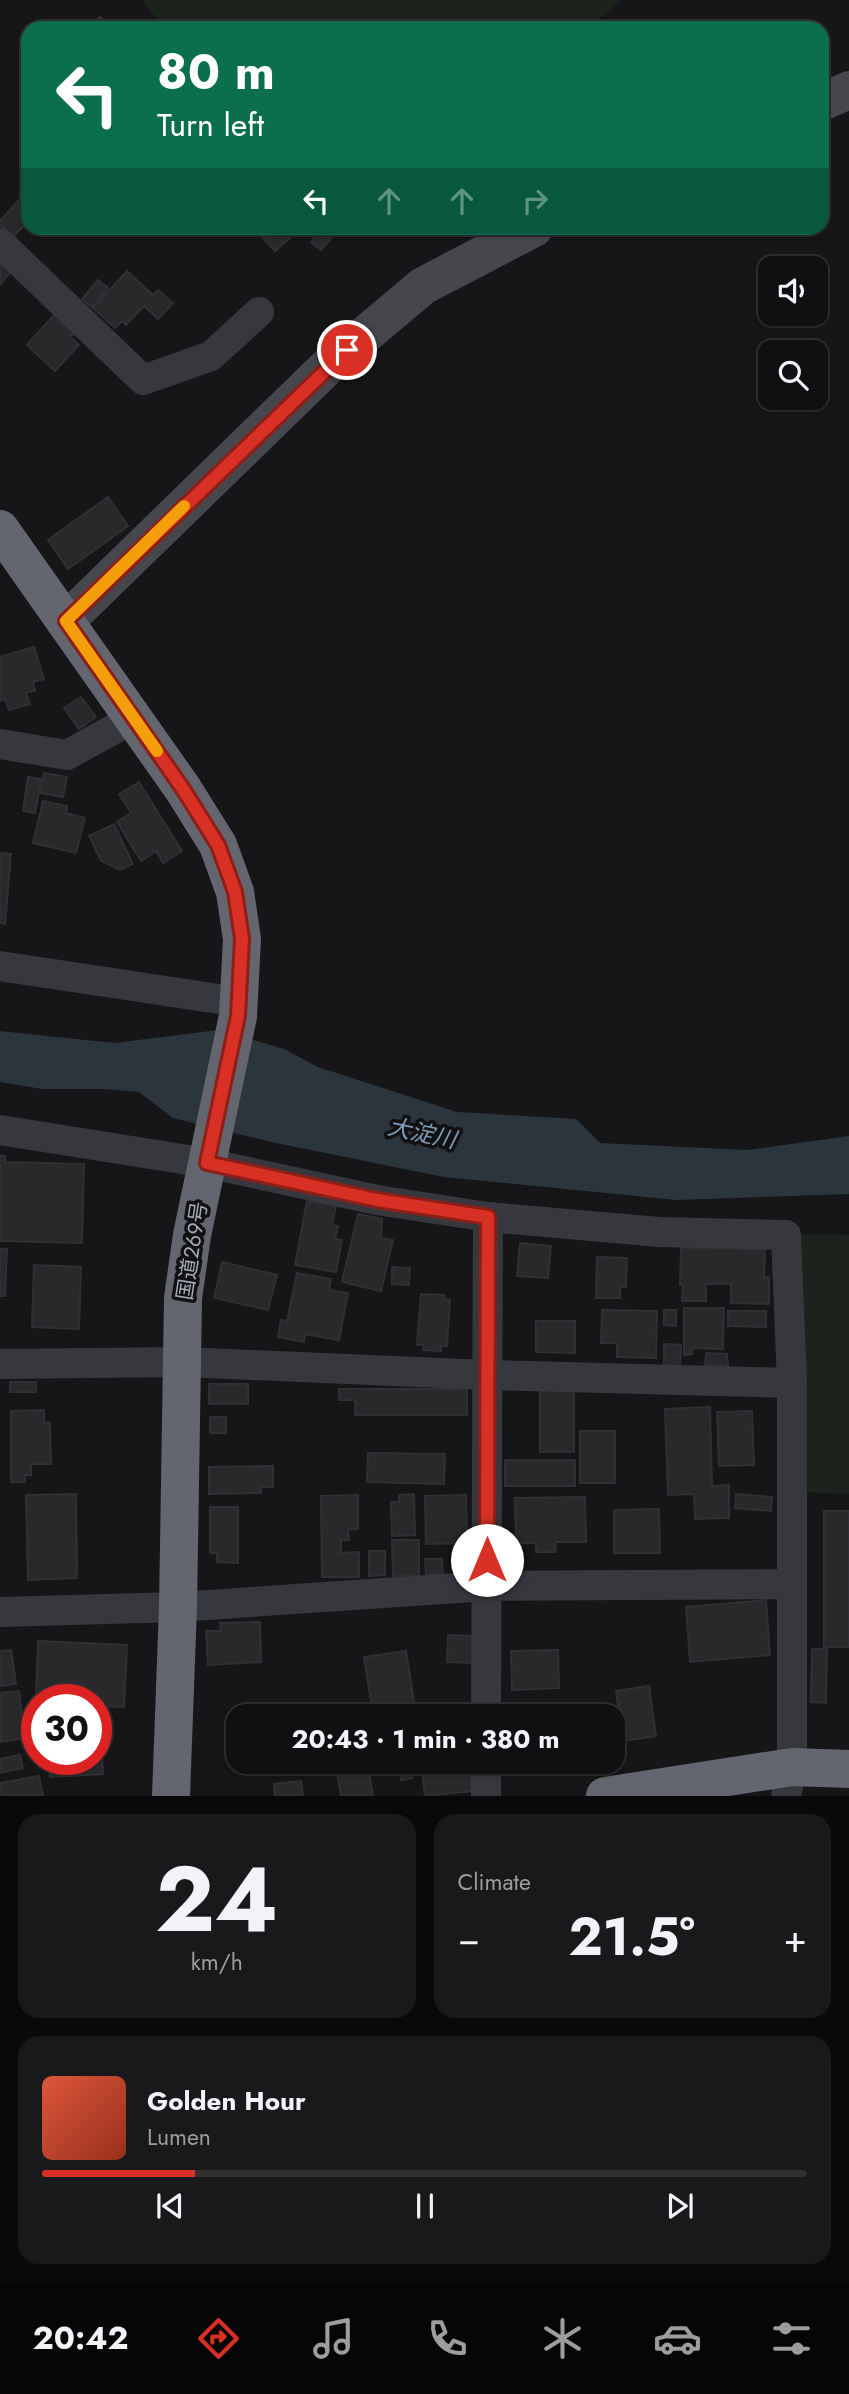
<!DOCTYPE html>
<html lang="en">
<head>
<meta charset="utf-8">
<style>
  body { margin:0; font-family:Jost,"Noto Sans JP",sans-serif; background:#19191b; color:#f1f3f6; height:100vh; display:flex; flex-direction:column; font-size:26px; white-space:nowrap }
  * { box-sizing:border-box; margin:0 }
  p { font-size:23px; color:#9c9d9f }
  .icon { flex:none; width:38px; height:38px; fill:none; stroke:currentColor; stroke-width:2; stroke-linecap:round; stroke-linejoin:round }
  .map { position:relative; height:1796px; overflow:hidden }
  .details { display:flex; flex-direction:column; gap:18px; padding:18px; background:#09090a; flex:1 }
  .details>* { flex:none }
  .hud { position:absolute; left:21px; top:21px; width:808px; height:214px; border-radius:21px; box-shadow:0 2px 5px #0004,0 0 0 2px #303032; background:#0b6e4f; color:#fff; overflow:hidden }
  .tools { position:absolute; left:758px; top:256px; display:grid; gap:14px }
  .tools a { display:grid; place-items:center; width:70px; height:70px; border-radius:14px; background:#101012; box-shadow:0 2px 5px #0004,0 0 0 2px #303032; font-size:35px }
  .speed { position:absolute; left:21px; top:1684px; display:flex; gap:14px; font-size:35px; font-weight:700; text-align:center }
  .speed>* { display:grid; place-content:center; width:91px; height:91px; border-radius:50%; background:#101012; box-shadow:0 2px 5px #0004,0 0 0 2px #303032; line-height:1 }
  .speed .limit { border:10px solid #d22; background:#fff; color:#111 }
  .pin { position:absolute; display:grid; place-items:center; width:60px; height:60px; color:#fff; margin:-30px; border:4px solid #fff; border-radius:50%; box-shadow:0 2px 7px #0007 }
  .me { position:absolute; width:77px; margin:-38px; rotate:0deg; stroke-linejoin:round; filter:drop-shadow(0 0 5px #0008) }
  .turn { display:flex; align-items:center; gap:24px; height:147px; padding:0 21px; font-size:32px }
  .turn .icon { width:91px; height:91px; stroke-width:2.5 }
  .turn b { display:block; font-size:49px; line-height:60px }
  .lanes { display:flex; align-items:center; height:66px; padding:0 21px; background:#0003; justify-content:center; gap:35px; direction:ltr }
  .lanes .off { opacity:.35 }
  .big { font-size:52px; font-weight:700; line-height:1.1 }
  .details .widget { flex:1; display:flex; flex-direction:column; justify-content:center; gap:10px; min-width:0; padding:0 24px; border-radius:21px; background:#19191b }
  .details .dial { align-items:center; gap:0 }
  .dial b { font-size:91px; line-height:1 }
  .song { display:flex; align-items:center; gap:21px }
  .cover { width:84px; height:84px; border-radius:10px; background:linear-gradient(135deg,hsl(10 70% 55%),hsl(10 70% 35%)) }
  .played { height:7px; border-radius:4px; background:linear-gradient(90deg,#d93025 20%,#303032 20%) }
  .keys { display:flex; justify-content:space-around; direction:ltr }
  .heat { display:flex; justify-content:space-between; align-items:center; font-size:38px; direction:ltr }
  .details .tiles { flex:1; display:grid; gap:18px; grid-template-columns:1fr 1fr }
  .widget:last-child { grid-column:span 2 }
  .trip { position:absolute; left:226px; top:1704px; width:399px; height:70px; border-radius:21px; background:#101012; box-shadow:0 2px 5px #0004,0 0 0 2px #303032; font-weight:700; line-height:70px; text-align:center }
  .menu { display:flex; height:112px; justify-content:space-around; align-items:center; background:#060607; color:#9c9d9f }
  .menu .icon { width:49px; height:49px }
  .menu .current { color:#d93025 }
  .menu b { font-size:32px; color:#f1f3f6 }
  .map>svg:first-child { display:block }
</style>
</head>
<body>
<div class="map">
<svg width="849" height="1796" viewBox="0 0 849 1796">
  <rect width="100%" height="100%" fill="#161618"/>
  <path fill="#1c231d" d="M142,0H621L588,28H164Z
    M799,1234L849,1235V1494L798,1492Z"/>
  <path fill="#2c353c" d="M218,1030L284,1049L318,1067L457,1112L576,1119L600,1143L748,1150L849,1136V1194L676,1200L444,1177L276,1143L173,1118L139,1092L103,1089H42L0,1082V1031L114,1043Z"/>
  <path fill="#29292c" stroke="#303034" stroke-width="2" d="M100,17L112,28H93L91,26Z
    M28,190V221L13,237L0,225V221Z
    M254,228H301L275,251Z
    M323,228L333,236L321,250L311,242Z
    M0,262L11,271L0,285Z
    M127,271L153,295L158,290L173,303L158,319L144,306L126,325L122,321L115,328L93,308Z
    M98,280L108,288L92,307L82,299Z
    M55,314L75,332L70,337L79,345L55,371L27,345Z
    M108,497L128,526L68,569L48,540Z
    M34,647L44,679L33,682L35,690L26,693L30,704L9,710L5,699L0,701V657Z
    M81,697L96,717L79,729L64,708Z
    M44,773L67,777L63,797L40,793Z
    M28,777L41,779L35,813L23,811Z
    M139,782L182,851L163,863L156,851L141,861L117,822L131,813L119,794Z
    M43,801L67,806L66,813L85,818L76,853L33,843Z
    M114,824L133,864L120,870L101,861L89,836Z
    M0,853L11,854L5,924L0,923Z
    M0,1156H5V1162L84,1164L82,1243L0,1241Z
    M307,1201L336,1206L332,1225L338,1226L335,1239L342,1240L336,1272L295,1265Z
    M358,1214L382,1219L381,1238L393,1240L381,1291L342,1282Z
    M520,1243L551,1246L548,1278L517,1276Z
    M681,1248L765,1249L764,1278L769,1277V1304L731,1303V1284H706V1301H682L683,1285H680Z
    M0,1249H7L5,1296H0Z
    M597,1257L627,1258L626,1287H620V1298H596Z
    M222,1262L277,1275L268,1310L214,1298Z
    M34,1265L81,1267L79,1329L32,1327Z
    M392,1267L410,1268L409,1285L392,1284Z
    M297,1273L331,1279L329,1290L348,1293L339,1340L305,1334L304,1342L278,1337L281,1320L287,1321Z
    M421,1294L444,1295V1299L450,1300L447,1346H441V1351L423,1350L424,1345H417Z
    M684,1308H724L723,1349L692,1348V1354L684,1355Z
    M602,1310L657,1311L656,1358L617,1357V1343H601Z
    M664,1310H676V1326L664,1325Z
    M728,1311H766V1327L728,1326Z
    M536,1321H575V1353L536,1352Z
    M664,1344L681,1345L680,1368L664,1367Z
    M706,1353L727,1354L728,1366H705Z
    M10,1382H36V1392H10Z
    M209,1384H248V1404H209Z
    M540,1387H574V1452H540Z
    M339,1389H467V1415H355V1400H339Z
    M710,1407L712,1486L729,1485V1518L695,1519L694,1494L668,1495L665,1409Z
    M44,1410V1423H50L51,1464H31V1475H25V1482H11V1411Z
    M752,1411L754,1465L719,1466L717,1412Z
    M210,1417H226V1433H210Z
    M580,1431H615V1483H580Z
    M368,1453L445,1454L444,1484L367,1482Z
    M505,1460H575V1486H505Z
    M273,1466V1487H261V1493L209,1494V1467Z
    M76,1494L77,1578L28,1580L26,1495Z
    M414,1494L415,1535L392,1536L391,1502H399V1495Z
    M736,1494L772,1497L771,1511L735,1508Z
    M358,1495V1529L348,1530L349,1540H341V1553L359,1552V1577H322L321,1496Z
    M466,1495L467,1543L426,1544L425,1496Z
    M585,1497L586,1542H556L555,1552H536V1543H516L515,1498Z
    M210,1507H238V1563L217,1562V1553H210Z
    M659,1509L660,1553H614V1510Z
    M824,1511H849V1647H824Z
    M392,1540H419V1575L393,1576Z
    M369,1551H385V1575L369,1576Z
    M425,1559H442L443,1575H426Z
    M766,1600L770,1655L690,1662L686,1607Z
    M260,1622L261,1662L208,1665L206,1631H221L220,1623Z
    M448,1635L474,1636L473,1663L447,1662Z
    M38,1641L127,1645L124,1707L96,1706V1699L36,1697Z
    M812,1649H827L826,1703L811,1702Z
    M11,1650L16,1684L0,1686V1651Z
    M558,1650L559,1688L512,1690L511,1651Z
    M406,1651L415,1708L373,1715L364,1657Z
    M649,1686L656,1736L623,1741L616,1691Z
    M19,1691L25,1738L0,1742V1693Z
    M576,1712L577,1717H553L552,1715Z
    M96,1721H100L103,1774L50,1777L49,1759H96Z
    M20,1755L23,1768L0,1773V1759Z
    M335,1762H367L373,1796H341Z
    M399,1762H410L412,1778L401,1780Z
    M421,1762H469L472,1791L425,1796Z
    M516,1762H546L547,1770L517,1774Z
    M39,1776L43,1796H0V1783Z
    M301,1781L303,1796H275L274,1784Z"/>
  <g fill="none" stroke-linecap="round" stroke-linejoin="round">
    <path stroke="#37383d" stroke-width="30" d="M0,243L143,380L211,356L259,312
      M0,744L67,755L134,718
      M0,966L239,1002
      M0,1130L207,1163L377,1200L488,1217L659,1232L786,1235L792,1383V1767L786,1796
      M0,1364L182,1362L487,1375L792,1383
      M0,1612L178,1607L487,1586L790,1584
      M486,1717L488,1217
      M486,1796V1762"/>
    <path stroke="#45474d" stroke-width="38" d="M822,102L849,90
      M66,621L328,366L423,286L534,228"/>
    <path stroke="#63666e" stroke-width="38" d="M0,529L183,789L218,845L235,892L242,939L238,1016L192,1235L183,1298L178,1607L171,1796
      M605,1796L792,1767L849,1769"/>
  </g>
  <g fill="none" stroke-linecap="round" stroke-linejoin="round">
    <defs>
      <path id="route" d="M347,350L66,621L183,789L218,845L235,892L242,939L238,1016L207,1163L377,1200L488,1217L487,1560"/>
    </defs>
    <use href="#route" stroke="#8d1f18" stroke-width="18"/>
    <use href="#route" stroke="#d93025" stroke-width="12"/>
    <path stroke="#f59e0b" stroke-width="12" d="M157,751L66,621L184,506"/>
  </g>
  <g text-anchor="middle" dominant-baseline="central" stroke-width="7" stroke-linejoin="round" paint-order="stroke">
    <g font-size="21" fill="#a8adb8" stroke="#111113">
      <text transform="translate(192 1251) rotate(-81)">国道269号</text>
    </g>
    <g font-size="23" font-style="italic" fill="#7f9bb3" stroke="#111113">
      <text transform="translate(422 1133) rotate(12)">大淀川</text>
    </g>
  </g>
</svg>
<div class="tools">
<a><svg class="icon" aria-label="sound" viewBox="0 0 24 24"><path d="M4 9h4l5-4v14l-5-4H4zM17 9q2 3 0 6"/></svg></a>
<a><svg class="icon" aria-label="search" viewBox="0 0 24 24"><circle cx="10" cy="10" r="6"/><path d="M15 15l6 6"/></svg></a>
</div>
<div class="speed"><div class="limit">30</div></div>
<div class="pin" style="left:347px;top:350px;background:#d93025"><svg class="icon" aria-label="arrive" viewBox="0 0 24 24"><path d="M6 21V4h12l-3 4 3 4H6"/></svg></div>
<svg class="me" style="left:487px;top:1560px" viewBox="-20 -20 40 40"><circle r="19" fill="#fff"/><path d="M0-13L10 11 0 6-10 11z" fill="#d93025"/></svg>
<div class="trip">20:43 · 1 min · 380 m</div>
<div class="hud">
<div class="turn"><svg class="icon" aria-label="left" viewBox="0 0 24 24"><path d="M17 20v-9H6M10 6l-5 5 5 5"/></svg><div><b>80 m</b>Turn left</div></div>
<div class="lanes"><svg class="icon" aria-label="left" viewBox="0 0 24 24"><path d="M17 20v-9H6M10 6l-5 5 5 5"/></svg><svg class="icon off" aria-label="ahead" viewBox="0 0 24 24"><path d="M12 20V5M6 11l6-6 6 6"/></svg><svg class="icon off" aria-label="ahead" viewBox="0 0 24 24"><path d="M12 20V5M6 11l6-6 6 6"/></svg><svg class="icon off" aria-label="right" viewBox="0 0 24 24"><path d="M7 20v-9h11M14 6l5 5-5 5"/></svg></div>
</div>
</div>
<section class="details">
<div class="tiles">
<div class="widget dial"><b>24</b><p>km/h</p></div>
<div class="widget"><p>Climate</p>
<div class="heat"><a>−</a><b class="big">21.5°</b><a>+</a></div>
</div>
<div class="widget">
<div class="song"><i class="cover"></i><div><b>Golden Hour</b><p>Lumen</p></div></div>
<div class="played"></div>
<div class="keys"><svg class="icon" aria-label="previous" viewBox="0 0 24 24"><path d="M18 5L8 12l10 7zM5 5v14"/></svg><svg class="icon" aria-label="pause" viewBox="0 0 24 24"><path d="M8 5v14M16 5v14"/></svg><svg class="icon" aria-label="next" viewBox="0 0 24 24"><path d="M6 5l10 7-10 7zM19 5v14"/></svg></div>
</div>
</div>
</section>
<nav class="menu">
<b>20:42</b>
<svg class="icon current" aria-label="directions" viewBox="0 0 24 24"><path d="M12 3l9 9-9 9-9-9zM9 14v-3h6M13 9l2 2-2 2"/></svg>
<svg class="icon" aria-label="music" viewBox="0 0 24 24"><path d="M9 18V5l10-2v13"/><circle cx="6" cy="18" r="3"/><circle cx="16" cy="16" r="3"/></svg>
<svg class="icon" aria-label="phone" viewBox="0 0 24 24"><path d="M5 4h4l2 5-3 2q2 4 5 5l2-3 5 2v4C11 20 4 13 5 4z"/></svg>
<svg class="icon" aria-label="climate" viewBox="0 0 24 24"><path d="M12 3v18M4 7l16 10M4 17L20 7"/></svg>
<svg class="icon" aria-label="car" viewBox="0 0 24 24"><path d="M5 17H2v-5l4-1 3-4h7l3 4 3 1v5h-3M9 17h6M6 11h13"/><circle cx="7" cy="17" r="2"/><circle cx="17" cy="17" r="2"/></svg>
<svg class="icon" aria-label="filters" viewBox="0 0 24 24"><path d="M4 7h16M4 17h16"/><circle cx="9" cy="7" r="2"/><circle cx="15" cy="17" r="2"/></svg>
</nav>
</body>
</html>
